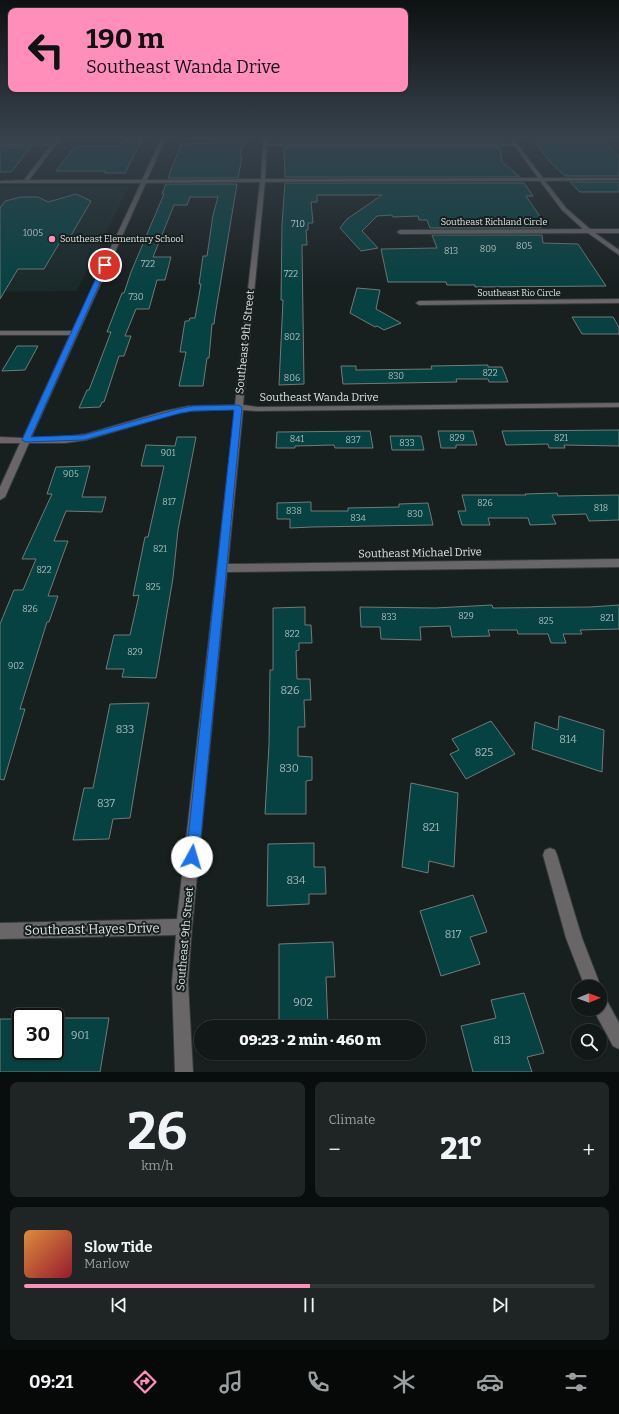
<!DOCTYPE html>
<html lang="en">
<head>
<meta charset="utf-8">
<style>
  body { margin:0; font-family:Bitter,serif; background:#1f2424; color:#f1f3f6; height:100vh; display:flex; flex-direction:column; font-size:15px; white-space:nowrap }
  * { box-sizing:border-box; margin:0 }
  p { font-size:13px; color:#9c9fa1 }
  .icon { flex:none; width:22px; height:22px; fill:none; stroke:currentColor; stroke-width:2; stroke-linecap:round; stroke-linejoin:round }
  .map { position:relative; height:1072px; overflow:hidden }
  .drawer { display:flex; flex-direction:column; gap:10px; padding:10px; background:#0a0d0d; flex:1 }
  .drawer>* { flex:none }
  .guide { position:absolute; left:8px; top:8px; width:400px; height:84px; border-radius:8px; box-shadow:0 1px 3px #0004,0 0 0 1px #313636; background:#ff8eba; color:#111; overflow:hidden }
  .needle { width:26px; rotate:89deg }
  .buttons { position:absolute; left:571px; top:980px; display:grid; gap:8px }
  .buttons a { display:grid; place-items:center; width:36px; height:36px; border-radius:50%; background:#121717; box-shadow:0 1px 3px #0004,0 0 0 1px #313636; font-size:20px }
  .speed { position:absolute; left:12px; top:1008px; display:flex; gap:8px; font-size:20px; font-weight:700; text-align:center }
  .speed>* { display:grid; place-content:center; width:52px; height:52px; border-radius:50%; background:#121717; box-shadow:0 1px 3px #0004,0 0 0 1px #313636; line-height:1 }
  .speed .limit { border:2px solid #111; border-radius:6px; background:#fff; color:#111 }
  .pin { position:absolute; display:grid; place-items:center; width:34px; height:34px; color:#fff; margin:-17px; border:2px solid #fff; border-radius:50%; box-shadow:0 1px 4px #0007 }
  .me { position:absolute; width:44px; margin:-22px; rotate:6deg; stroke-linejoin:round; filter:drop-shadow(0 0 3px #0008) }
  .turn { display:flex; align-items:center; gap:14px; height:84px; padding:0 12px; font-size:18px }
  .turn .icon { width:52px; height:52px; stroke-width:2.5 }
  .turn b { display:block; font-size:28px; line-height:34px }
  .big { font-size:30px; font-weight:800; line-height:1.1 }
  .drawer .widget { flex:1; display:flex; flex-direction:column; justify-content:center; gap:6px; min-width:0; padding:0 14px; border-radius:8px; background:#1f2424 }
  .drawer .dial { align-items:center; gap:0 }
  .dial b { font-size:52px; line-height:1 }
  .song { display:flex; align-items:center; gap:12px }
  .cover { width:48px; height:48px; border-radius:6px; background:linear-gradient(135deg,hsl(30 70% 55%),hsl(350 70% 35%)) }
  .played { height:4px; border-radius:2px; background:linear-gradient(90deg,#ff8eba 50%,#313636 50%) }
  .keys { display:flex; justify-content:space-around; direction:ltr }
  .heat { display:flex; justify-content:space-between; align-items:center; font-size:22px; direction:ltr }
  .drawer .tiles { flex:1; display:grid; gap:10px; grid-template-columns:1fr 1fr }
  .widget:last-child { grid-column:span 2 }
  .trip { position:absolute; left:194px; top:1020px; width:232px; height:40px; border-radius:20px; background:#121717; box-shadow:0 1px 3px #0004,0 0 0 1px #313636; font-weight:800; line-height:40px; text-align:center }
  .tabs { display:flex; height:64px; justify-content:space-around; align-items:center; background:#070909; color:#9c9fa1 }
  .tabs .icon { width:28px; height:28px }
  .tabs .active { color:#ff8eba }
  .tabs b { font-size:18px; color:#f1f3f6 }
  .map>svg:first-child { display:block }
</style>
</head>
<body>
<div class="map">
<svg width="619" height="1072" viewBox="0 0 619 1072">
  <rect width="100%" height="100%" fill="#181f1f"/>
  <path fill="#1a2929" d="M0,186H129L77,291L0,292Z"/>
  <path fill="#074242" stroke="#717a79" d="M0,137H40L36,142H0Z
    M284,137H499L500,142H284Z
    M531,137H579L581,139H601L619,156V176H565L551,163Z
    M127,139H142L125,173H105V171H56L75,146H119L121,143H124Z
    M222,140H244L240,157H242L238,178H168L181,144L222,143Z
    M0,147V148L31,147L11,172H0Z
    M284,148H500L502,162L520,177H285Z
    M570,182H619V192H580Z
    M285,183H524L533,196H526L539,215L541,228H430L427,220H419L418,216L393,217L392,215L377,216L362,231L378,248L361,251L340,228L347,219L382,195H317V202H311L313,223H308V230H306L307,245H302L304,384L279,385L283,300H281L282,224Z
    M166,184H237L215,316L214,324H212L209,358H207L203,386H179L186,352H180L185,321H189L190,318H195L201,284H199L203,256H207L213,215L218,197H190L187,205H174L153,257H171L165,280H157L149,309H136L125,336H131L124,356H119L104,402H102L100,407L79,408L87,390H89L111,332H107L122,293H124L131,272L164,194H162Z
    M76,194L91,201L69,239L60,242L44,269H18L0,299V208L5,201L21,197H38L48,202Z
    M432,235H542L543,243L578,244L606,286L475,287V285H447L446,282H388L381,249L437,248Z
    M357,288L380,290L376,309L401,323L384,330L377,326L375,327L350,313Z
    M572,317H613L619,327V334H582Z
    M17,346H38L25,370L2,371Z
    M488,365V367H502L508,382H489L488,379H456L457,382L343,384L341,366H356V370L432,369L431,366Z
    M619,430V446L564,445L565,448H549L548,444L506,445L502,431Z
    M370,431L373,448H335L334,445L295,446V448H276L277,432Z
    M438,431H473L477,445H456V448H441Z
    M390,436H421L424,450H392Z
    M177,437H196L178,530L173,578L156,678L122,677L124,669H106L114,635H130L139,595L133,596L145,537H148L164,466H141L146,445L175,446Z
    M90,466L82,497H106L102,512L66,511L54,541H68L48,596H58L49,622H47L20,709H25L4,780L0,779V624L14,590H23L36,559H22L52,494H47L56,467Z
    M557,493L558,496L619,495V520L589,521L586,514L552,515L556,524L530,525L528,518H488L490,525H462L458,511H466L462,495H526L525,494Z
    M311,502V511H348V508L399,507V504L428,503L433,525L312,527L290,528V519H277V503Z
    M492,605L493,608L590,607L619,605V629L580,630L582,634H563L566,643H551L548,634H518L517,630H488L490,636L452,637L450,626L420,627L421,640L381,639L380,627H361L360,607L435,608Z
    M305,607V625H311L312,643H299V650L296,651L297,679H310L311,700H304L305,727H298V756L312,757V780L306,781V814H265L269,745L270,670H273V608Z
    M149,703L130,818L113,819L109,839L73,840L84,788H93L110,704Z
    M559,716L604,730L602,772L532,749L535,722L558,730Z
    M491,721L515,754L466,779L450,754L459,750L452,739Z
    M411,783L458,793L454,867L429,861L428,873L402,867Z
    M314,843V867H325L326,894H309V904L267,906L268,844Z
    M473,895L487,932L470,937L480,964L441,976L420,911Z
    M333,942L335,977H326L328,1026L279,1027V944Z
    M524,993L544,1053L527,1057L532,1072H473L461,1026L496,1018L491,1000Z
    M55,1018H109L100,1072H0V1019H21V1051H55Z"/>
  <g fill="none" stroke-linecap="round" stroke-linejoin="round">
    <defs>
      <path id="minor" d="M58,137H62L29,180H142L162,137H166L147,180L261,179L263,137H267V144H513L508,137H512L543,178H619V180L545,181L566,208L590,229H619V233H595L619,250V255L588,233L400,234L397,232L400,230L583,229L562,210L540,181L265,182L243,405L257,407L619,403V407L257,411L243,410L228,564L619,559V567L227,572L192,927L188,982L193,1072H175L172,982L176,935L0,939V923L177,919L235,409L189,411L170,415L86,440L65,443H29L5,497L0,500V487L20,443H0V437L23,438L70,335H0V331H72L141,183H0V181L24,180L51,145L0,146V144L53,143ZM267,146H515L538,178L265,179ZM260,182L235,405L189,406L165,411L86,434L65,437L31,438L146,183Z
        M619,299V303L419,305L416,303L419,301Z
        M550,848L555,850L557,855L582,938L601,987L600,990V987H585L566,938L543,855L545,850Z
        M600,997L606,999L619,1023V1049L613,1046L593,1009H600Z"/>
    </defs>
    <use href="#minor" stroke="#343a3a" stroke-width="2"/>
    <use href="#minor" fill="#696667" fill-rule="evenodd"/>
  </g>
  <linearGradient id="sky" x2="0" y2="1"><stop stop-color="#0d1111"/><stop offset="0.48" stop-color="#37424d"/><stop offset="1" stop-color="#37424d" stop-opacity="0"/></linearGradient>
  <rect width="619" height="287" fill="url(#sky)"/>
  <path fill="#1a73e8" stroke="#114b97" d="M105,263L108,265L31,437L84,435L178,409L193,406L238,405L242,407L199,857L197,862L192,864L188,862L186,857L234,410L193,411L181,413L84,440L26,442L22,440L102,265Z"/>
  <circle fill="#ff8eba" stroke="#181f1f" stroke-width="1.5" cx="52" cy="239" r="4"/>
  <g text-anchor="middle" dominant-baseline="central" stroke-width="4" stroke-linejoin="round" paint-order="stroke">
    <g font-size="9" fill="#dde2e2" stroke="#181f1f">
      <text x="494" y="222">Southeast Richland Circle</text>
      <text x="519" y="293">Southeast Rio Circle</text>
    </g>
    <g font-size="9" fill="#a8baba">
      <text x="298" y="224">710</text>
      <text x="33" y="233">1005</text>
      <text x="524" y="246">805</text>
      <text x="488" y="249">809</text>
      <text x="451" y="251">813</text>
      <text x="148" y="264">722</text>
      <text x="291" y="274">722</text>
      <text x="136" y="297">730</text>
      <text x="292" y="337">802</text>
      <text x="490" y="373">822</text>
      <text x="396" y="376">830</text>
      <text x="292" y="378">806</text>
      <text x="457" y="438">829</text>
      <text x="561" y="438">821</text>
      <text x="297" y="439">841</text>
      <text x="353" y="440">837</text>
      <text x="407" y="443">833</text>
      <text x="168" y="453">901</text>
      <text x="71" y="474">905</text>
      <text x="169" y="502">817</text>
      <text x="485" y="503">826</text>
      <text x="601" y="508">818</text>
      <text x="294" y="511">838</text>
      <text x="415" y="514">830</text>
      <text x="358" y="518">834</text>
      <text x="160" y="549">821</text>
      <text x="44" y="570">822</text>
      <text x="153" y="587">825</text>
      <text x="30" y="609">826</text>
      <text x="466" y="616">829</text>
      <text x="389" y="617">833</text>
      <text x="607" y="618">821</text>
      <text x="546" y="621">825</text>
      <text x="292" y="634">822</text>
      <text x="135" y="652">829</text>
      <text x="16" y="666">902</text>
    </g>
    <g font-size="9" fill="#dde2e2" stroke="#181f1f" text-anchor="start">
      <text x="60" y="239">Southeast Elementary School</text>
    </g>
    <g font-size="11" fill="#dde2e2" stroke="#181f1f">
      <text transform="translate(245 342) rotate(-84)">Southeast 9th Street</text>
      <text x="319" y="397">Southeast Wanda Drive</text>
      <text transform="translate(420 553) rotate(-1)">Southeast Michael Drive</text>
      <text transform="translate(185 939) rotate(-85)">Southeast 9th Street</text>
    </g>
    <g font-size="11" fill="#a8baba">
      <text x="290" y="690">826</text>
      <text x="125" y="729">833</text>
      <text x="568" y="739">814</text>
      <text x="484" y="752">825</text>
      <text x="289" y="768">830</text>
      <text x="106" y="803">837</text>
      <text x="431" y="827">821</text>
      <text x="296" y="880">834</text>
      <text x="453" y="934">817</text>
      <text x="303" y="1002">902</text>
      <text x="80" y="1035">901</text>
      <text x="502" y="1040">813</text>
    </g>
    <g font-size="13" fill="#dde2e2" stroke="#181f1f">
      <text transform="translate(92 929) rotate(-1)">Southeast Hayes Drive</text>
    </g>
  </g>
</svg>
<div class="buttons">
<a><svg class="needle" viewBox="-14 -14 28 28"><path d="M0-13l5 13h-10z" fill="#e53935"/><path d="M0 13l5-13h-10z" fill="#9c9fa1"/></svg></a>
<a><svg class="icon" aria-label="search" viewBox="0 0 24 24"><circle cx="10" cy="10" r="6"/><path d="M15 15l6 6"/></svg></a>
</div>
<div class="speed"><div class="limit">30</div></div>
<div class="pin" style="left:105px;top:265px;background:#d93025"><svg class="icon" aria-label="arrive" viewBox="0 0 24 24"><path d="M6 21V4h12l-3 4 3 4H6"/></svg></div>
<svg class="me" style="left:192px;top:857px" viewBox="-20 -20 40 40"><circle r="19" fill="#fff"/><path d="M0-13L10 11 0 6-10 11z" fill="#1a73e8"/></svg>
<div class="trip">09:23 · 2 min · 460 m</div>
<div class="guide">
<div class="turn"><svg class="icon" aria-label="left" viewBox="0 0 24 24"><path d="M17 20v-9H6M10 6l-5 5 5 5"/></svg><div><b>190 m</b>Southeast Wanda Drive</div></div>
</div>
</div>
<section class="drawer">
<div class="tiles">
<div class="widget dial"><b>26</b><p>km/h</p></div>
<div class="widget"><p>Climate</p>
<div class="heat"><a>−</a><b class="big">21°</b><a>+</a></div>
</div>
<div class="widget">
<div class="song"><i class="cover"></i><div><b>Slow Tide</b><p>Marlow</p></div></div>
<div class="played"></div>
<div class="keys"><svg class="icon" aria-label="previous" viewBox="0 0 24 24"><path d="M18 5L8 12l10 7zM5 5v14"/></svg><svg class="icon" aria-label="pause" viewBox="0 0 24 24"><path d="M8 5v14M16 5v14"/></svg><svg class="icon" aria-label="next" viewBox="0 0 24 24"><path d="M6 5l10 7-10 7zM19 5v14"/></svg></div>
</div>
</div>
</section>
<nav class="tabs">
<b>09:21</b>
<svg class="icon active" aria-label="directions" viewBox="0 0 24 24"><path d="M12 3l9 9-9 9-9-9zM9 14v-3h6M13 9l2 2-2 2"/></svg>
<svg class="icon" aria-label="music" viewBox="0 0 24 24"><path d="M9 18V5l10-2v13"/><circle cx="6" cy="18" r="3"/><circle cx="16" cy="16" r="3"/></svg>
<svg class="icon" aria-label="phone" viewBox="0 0 24 24"><path d="M5 4h4l2 5-3 2q2 4 5 5l2-3 5 2v4C11 20 4 13 5 4z"/></svg>
<svg class="icon" aria-label="climate" viewBox="0 0 24 24"><path d="M12 3v18M4 7l16 10M4 17L20 7"/></svg>
<svg class="icon" aria-label="car" viewBox="0 0 24 24"><path d="M5 17H2v-5l4-1 3-4h7l3 4 3 1v5h-3M9 17h6M6 11h13"/><circle cx="7" cy="17" r="2"/><circle cx="17" cy="17" r="2"/></svg>
<svg class="icon" aria-label="filters" viewBox="0 0 24 24"><path d="M4 7h16M4 17h16"/><circle cx="9" cy="7" r="2"/><circle cx="15" cy="17" r="2"/></svg>
</nav>
</body>
</html>
